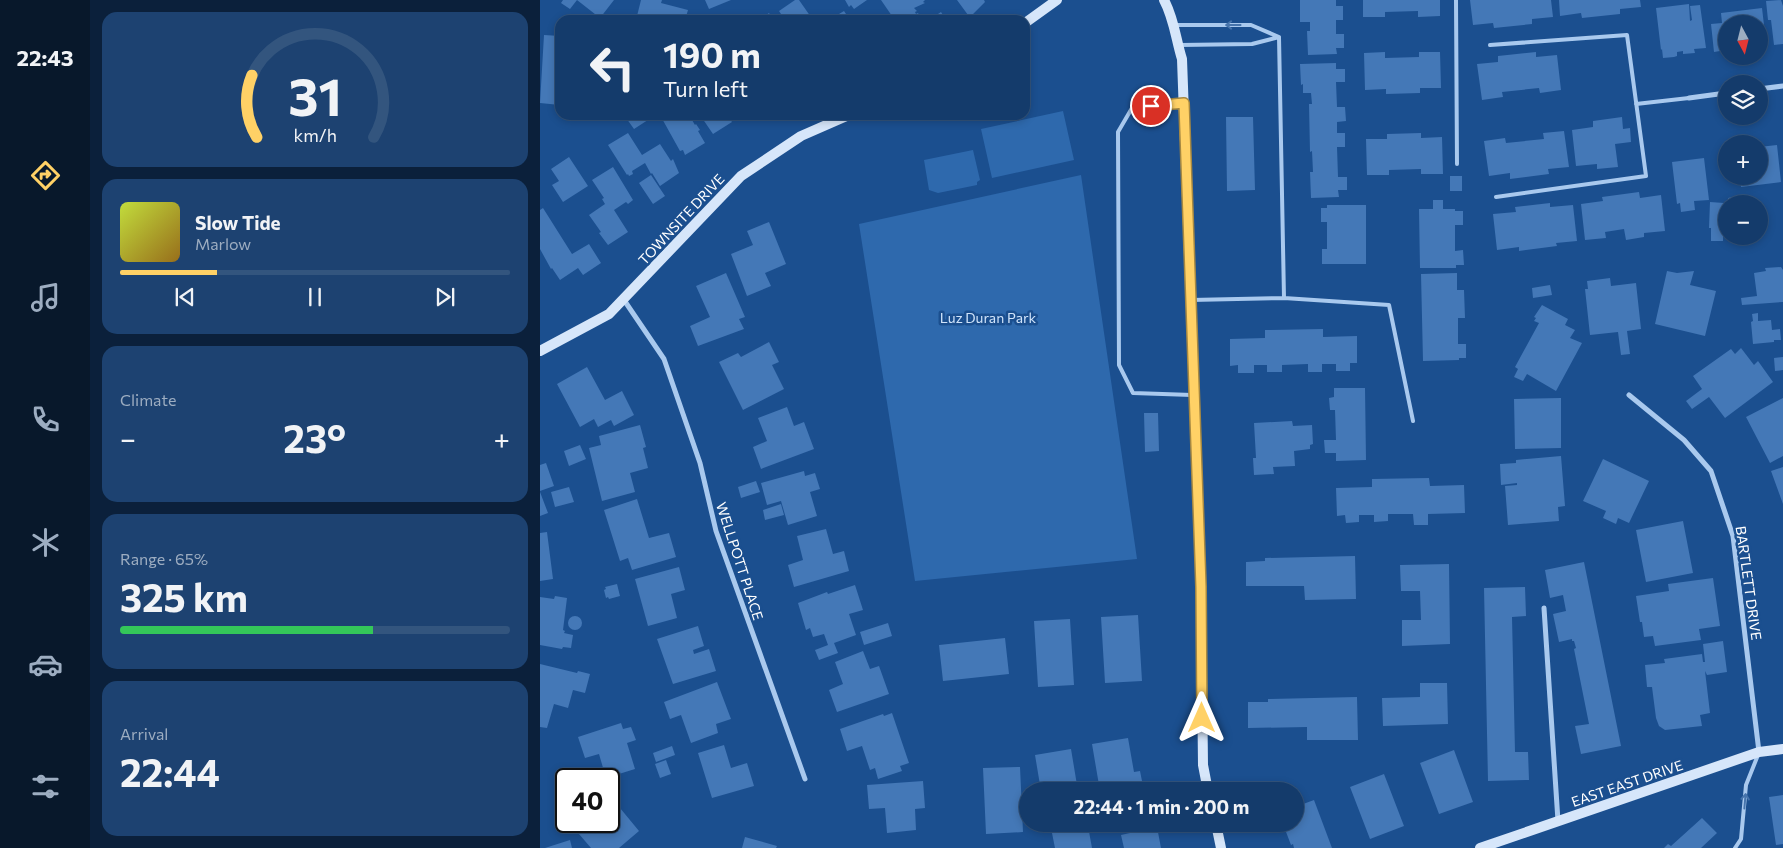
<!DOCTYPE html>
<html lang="en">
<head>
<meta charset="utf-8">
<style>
  body { margin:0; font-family:Commissioner,sans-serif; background:#1d4271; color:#f1f3f6; height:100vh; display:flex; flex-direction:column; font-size:19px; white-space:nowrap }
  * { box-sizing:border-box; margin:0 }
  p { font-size:16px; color:#9dadc1 }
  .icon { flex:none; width:28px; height:28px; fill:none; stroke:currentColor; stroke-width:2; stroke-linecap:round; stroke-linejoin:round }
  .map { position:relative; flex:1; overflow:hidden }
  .sheet { display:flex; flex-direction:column; gap:12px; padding:12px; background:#0b203b; width:450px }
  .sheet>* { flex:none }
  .hud { position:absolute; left:15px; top:15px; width:475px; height:105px; border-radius:15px; box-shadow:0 2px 8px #0003,0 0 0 1px #33557e; background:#143b6b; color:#f1f3f6; overflow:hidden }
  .needle { width:32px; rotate:173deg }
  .tools { position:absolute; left:1178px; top:15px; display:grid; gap:10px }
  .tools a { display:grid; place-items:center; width:50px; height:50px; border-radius:50%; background:#143b6b; box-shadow:0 2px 8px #0003,0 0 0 1px #33557e; font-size:25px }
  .speed { position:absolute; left:15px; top:768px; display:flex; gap:10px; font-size:25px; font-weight:700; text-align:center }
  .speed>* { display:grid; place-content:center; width:65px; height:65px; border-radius:50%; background:#143b6b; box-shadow:0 2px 8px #0003,0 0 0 1px #33557e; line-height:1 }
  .speed .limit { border:2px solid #111; border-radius:8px; background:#fff; color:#111 }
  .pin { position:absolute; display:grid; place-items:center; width:42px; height:42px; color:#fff; margin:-21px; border:2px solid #fff; border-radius:50%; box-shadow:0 1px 5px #0007 }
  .me { position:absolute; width:55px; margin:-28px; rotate:0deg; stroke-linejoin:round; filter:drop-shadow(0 0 4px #0008) }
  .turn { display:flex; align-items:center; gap:18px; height:105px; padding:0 25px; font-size:22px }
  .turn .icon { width:65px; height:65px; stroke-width:2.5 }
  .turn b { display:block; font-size:35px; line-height:42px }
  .big { font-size:38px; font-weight:700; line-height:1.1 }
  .sheet .tile { flex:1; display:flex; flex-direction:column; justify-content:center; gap:8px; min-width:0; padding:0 18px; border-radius:15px; background:#1d4271 }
  .sheet .dial { align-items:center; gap:0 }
  .dial svg { height:130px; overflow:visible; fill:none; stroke:#33557e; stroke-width:7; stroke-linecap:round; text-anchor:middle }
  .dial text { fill:#f1f3f6; stroke:none }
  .song { display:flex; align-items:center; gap:15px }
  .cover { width:60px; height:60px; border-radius:8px; background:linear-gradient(135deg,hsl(70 70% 55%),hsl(40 70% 35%)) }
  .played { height:5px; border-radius:2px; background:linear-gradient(90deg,#ffd166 25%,#33557e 25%) }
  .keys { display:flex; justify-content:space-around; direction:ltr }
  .heat { display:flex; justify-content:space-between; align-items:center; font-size:28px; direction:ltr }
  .charge { height:8px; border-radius:4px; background:linear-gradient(90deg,#34c759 65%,#33557e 0) }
  .trip { position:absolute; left:479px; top:782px; width:285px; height:50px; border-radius:25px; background:#143b6b; box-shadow:0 2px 8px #0003,0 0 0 1px #33557e; font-weight:700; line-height:50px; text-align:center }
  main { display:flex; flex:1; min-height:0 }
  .dock { display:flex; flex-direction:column; width:90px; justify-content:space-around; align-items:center; background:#08182b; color:#9dadc1 }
  .dock .icon { width:35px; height:35px }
  .dock .selected { color:#ffd166 }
  .dock b { font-size:22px; color:#f1f3f6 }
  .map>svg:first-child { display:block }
</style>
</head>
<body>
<main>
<nav class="dock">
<b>22:43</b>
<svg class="icon selected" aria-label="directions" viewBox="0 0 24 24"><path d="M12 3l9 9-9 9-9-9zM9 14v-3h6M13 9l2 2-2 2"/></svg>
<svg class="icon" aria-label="music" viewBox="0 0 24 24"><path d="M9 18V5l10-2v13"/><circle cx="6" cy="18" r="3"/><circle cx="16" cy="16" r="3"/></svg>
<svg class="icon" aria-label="phone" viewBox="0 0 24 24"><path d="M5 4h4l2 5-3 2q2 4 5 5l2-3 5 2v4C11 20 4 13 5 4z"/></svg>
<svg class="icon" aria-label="climate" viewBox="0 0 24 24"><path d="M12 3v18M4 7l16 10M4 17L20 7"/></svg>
<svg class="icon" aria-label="car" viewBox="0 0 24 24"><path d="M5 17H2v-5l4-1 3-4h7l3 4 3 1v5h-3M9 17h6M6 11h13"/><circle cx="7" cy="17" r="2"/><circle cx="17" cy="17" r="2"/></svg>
<svg class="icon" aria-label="filters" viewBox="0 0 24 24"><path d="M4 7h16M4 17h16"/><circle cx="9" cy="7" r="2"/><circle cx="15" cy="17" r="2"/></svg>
</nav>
<section class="sheet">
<div class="tile dial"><svg viewBox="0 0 100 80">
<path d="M14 69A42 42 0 1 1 86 69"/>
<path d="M14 69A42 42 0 0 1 11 31" stroke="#ffd166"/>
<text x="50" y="56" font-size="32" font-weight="700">31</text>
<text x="50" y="72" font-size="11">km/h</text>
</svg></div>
<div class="tile">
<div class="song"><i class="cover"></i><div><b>Slow Tide</b><p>Marlow</p></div></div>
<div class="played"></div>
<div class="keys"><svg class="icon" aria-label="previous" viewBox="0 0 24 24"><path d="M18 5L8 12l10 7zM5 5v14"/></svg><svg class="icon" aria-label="pause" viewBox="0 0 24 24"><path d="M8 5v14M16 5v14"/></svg><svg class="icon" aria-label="next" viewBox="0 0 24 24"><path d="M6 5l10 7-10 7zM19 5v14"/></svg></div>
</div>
<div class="tile"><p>Climate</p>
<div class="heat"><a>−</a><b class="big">23°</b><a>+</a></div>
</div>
<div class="tile"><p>Range · 65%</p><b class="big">325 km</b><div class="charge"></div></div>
<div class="tile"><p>Arrival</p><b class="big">22:44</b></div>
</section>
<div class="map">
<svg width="1243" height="848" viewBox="0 0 1243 848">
  <rect width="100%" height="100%" fill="#1b4f8f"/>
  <path fill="#2e69ad" d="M523,111L534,160L452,178L441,129Z
    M433,150L440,180L437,182V185L398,193L389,190L384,160Z
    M541,175L597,559L375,581L319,224Z"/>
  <path fill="#4478b7" d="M23,0H74L60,18L37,0L30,9L21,3Z
    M101,0H122L121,3L148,10L145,20H96Z
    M165,0H191L169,9Z
    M255,0H259L273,20H245L239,11Z
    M305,0H327L314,9L311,5L309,7Z
    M341,0H385L383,2L385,3L374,8L377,11L375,12L376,14L378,13L381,19L383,18L384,20H346L352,16Z
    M417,0H444L445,2L432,15L430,14L428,15Z
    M760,0H796V6H803V20H796V34H804V48H796L797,54L768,55L767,31H770V22H760Z
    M823,0H900V16L878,17V11L845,12V17H823Z
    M930,0H1011L1013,17L992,19V24L954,28L953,23L933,25Z
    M1019,0H1100L1101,7L1080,9V14L1042,18L1041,13L1020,16Z
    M1241,0L1243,6V44L1234,45L1231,20H1228L1226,1Z
    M1149,4L1150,21L1152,20L1150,6L1160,5L1166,48L1154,49L1155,53L1143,54V51L1137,52V56L1134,57L1123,58L1122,49L1121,50L1116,8Z
    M1222,8L1226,42L1219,43V24H1186V50L1174,52L1171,24L1182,23L1181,13Z
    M304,11L310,20H289Z
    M401,12L406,20H389Z
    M229,13L233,20H219Z
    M4,35L20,36V105L0,103Z
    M845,52V58L879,57V52H900L901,88H880V93L846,94V89L825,90L824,53Z
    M996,52V57L1017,55L1021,90L1000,93L999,88L962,92L963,97L942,100L937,64L958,62V56Z
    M796,63V69H805V82H796L797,107H805L806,121L797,122V133H805V147H797L798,177H807V190H798L799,197L771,198L770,172H773L772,151L770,152L769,104H772L771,93H763V84L761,85L760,64Z
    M84,115H109L111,118L94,129Z
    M120,115H149L155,125L156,124L160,130L158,131L165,143L145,155L143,150L140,151Z
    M160,115H187L192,122L173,134Z
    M686,117H713L715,190L687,191Z
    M1082,117L1083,129L1090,128L1091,142L1075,144L1078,167L1057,169V164L1036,166L1032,130L1053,127V121Z
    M1024,131L1029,167L1008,169L1009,174L970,179V173L949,176L944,141L965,138L966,143L1004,139L1003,133Z
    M88,133L102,155L120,144L131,161L133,159L139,173L120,186L112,173L111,174L105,163L92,171L93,174L89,176L88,174L87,175L68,145Z
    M881,133V138L902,137L903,174H881V169L849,170V175H827L826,139H847V134Z
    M1237,145L1241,182L1201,187L1200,176H1219V147Z
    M29,157L48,186L23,202L12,185L19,181L11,169Z
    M1164,158L1169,200L1154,201L1155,210L1141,212L1140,203L1137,204L1132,162Z
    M73,167L93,200L88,204L86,202L74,210L88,232L68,245L59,233L61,232L49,215L65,204L62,199L64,198L52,180Z
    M111,175L125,196L113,204L99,183Z
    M910,176H922V191H910Z
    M1099,192L1100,198L1121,195L1125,231L1104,233V237L1086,240L1084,229L1065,232L1066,238L1045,240L1041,204L1063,201L1062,197Z
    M1202,195L1204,204H1189L1188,198Z
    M893,200H903V209H915V211H923V225H915V251L923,250L924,265H916V268H880L879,209H893Z
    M1170,202L1184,203L1183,241H1171V228H1169Z
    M1010,203V207L1033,205L1037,241L1016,243L1017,246L979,251V247L957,250L953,214L976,212L975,207Z
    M787,205H826V264H782V249H787V222H781V208H787Z
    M3,208L32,254L49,244L61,263L43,275L38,268L20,280L12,268L11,269L0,249V210Z
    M229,222L246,264L225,273L231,286L207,296L191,254L213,245L207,231Z
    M1241,267L1243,270V302L1202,305L1201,298L1217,296L1214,273L1226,271L1225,268Z
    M1127,271L1137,273L1154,271L1150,285L1176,291L1165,336L1115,324Z
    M186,273L205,317L199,319L204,329L158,346L150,326L170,317L156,286Z
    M917,273V290H924L925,318H918V344H926V358H919V360L883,361L881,274Z
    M1070,278L1071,286L1096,283L1101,329L1087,331L1090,354L1081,355L1078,332L1050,335L1045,289H1048L1047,281Z
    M1010,285L1012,295L993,298L992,288Z
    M1002,305L1028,319L1025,325L1035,330L1030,338L1042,343L1016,391L987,374L983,381L974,377L978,369L975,367L999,323L994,321L996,318L994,317Z
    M1218,313V321L1231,320L1232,330L1240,329L1241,340H1234V342L1213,344L1211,322L1213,321L1212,314Z
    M783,329V337L817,336V363H810V371H796V364H782V372H768V364L742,365V372H727V365H714V373H698V365L690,366V339L725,338V330Z
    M229,342L239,362L232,365L244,389L203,410L179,362L198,353L201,357Z
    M1201,348L1214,365L1218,361L1233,382L1185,418L1169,397L1152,409L1146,401L1162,389L1153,376L1191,349L1195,354Z
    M1243,357V370L1235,371L1234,358Z
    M47,367L65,400L82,391L94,415L74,426L71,420L58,427L54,419L40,427L17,384Z
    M794,388H825L826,460L796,461V453H785L784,440H796L795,410H790L789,398L794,397Z
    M1021,398V448L975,449L974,399Z
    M1243,398V456L1230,463L1206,417Z
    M247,407L254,426L264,422L274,449L221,469L213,447L227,441L218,418Z
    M604,413H618L619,451L605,452Z
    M752,421L753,426L772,425L773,444L770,445V449L754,451L755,466L733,467L734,474L714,475L713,458H716L714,423Z
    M100,425L106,447L103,448L108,468L90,473L95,492L62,501L49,448L61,445L59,436Z
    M40,445L46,459L29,466L24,451Z
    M1021,456L1025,506L1018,507L1019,521L968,525L965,486L977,485V483L961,485L960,464L976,463V460Z
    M1063,459L1109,481L1089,523L1078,518L1076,524L1063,518L1066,511L1043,501Z
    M6,463L14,486L0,491V465Z
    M1243,467V504L1231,471Z
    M264,471L265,476L275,473L280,489L270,492L277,516L248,525L241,501L227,505L221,483Z
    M889,478L890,486L924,485L925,513L888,514V525H874L873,514H848V521L834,522V515H819V522L806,523L805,515L797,516L796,488L832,487V479Z
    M216,481L220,492L201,498L198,487Z
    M29,487L34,502L15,507L11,492Z
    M0,492L8,513L0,516Z
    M97,499L109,538L129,533L136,557L92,570L88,558L80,561L64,510Z
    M241,504L244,515L225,520L223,510Z
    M1143,521L1153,573L1106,582L1096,530Z
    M286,529L293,554L304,551L309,571L254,587L248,565L263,560L257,536Z
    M7,532L13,579L0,581V533Z
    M815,556L816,599L765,600L764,586H706V562L725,561V558Z
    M1044,562L1081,746L1041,754L1035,726L1049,724L1034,649L1036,648L1034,641H1032V639L1019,642L1013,614L1026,611L1023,595L1010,598L1005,570Z
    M909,564L910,644L862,646V620H881L880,591H861L860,565Z
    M139,567L145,590L131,594L137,618L108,626L95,579Z
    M1173,578L1180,626L1159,629L1161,640L1115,646L1113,636L1104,637L1102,622H1100L1096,596L1129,591L1128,584Z
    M77,584L80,596L69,599L68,597L66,598L64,590L66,589L65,587Z
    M315,585L323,610L309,614L316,635L294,643L298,653L279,660L275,650L288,645L284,634L273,637L270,628L266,630L258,603L287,592L288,594Z
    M985,587L986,616L972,617L975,752H988L989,780L948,781L944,588Z
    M15,596L27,598L23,630L25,631L24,633L33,635L31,648L23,647L22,649L0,645V597L14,599Z
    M598,615L602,681L565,683L561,617Z
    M28 623a7 7 0 1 1 14 0a7 7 0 1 1-14 0Z
    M530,619L534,685L498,687L494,621Z
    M348,623L352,636L324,645L320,632Z
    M158,626L164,646L153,650L154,654L169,649L176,671L133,684L117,639Z
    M465,638L469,674L403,681L399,645Z
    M1183,641L1187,672L1167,675L1165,671L1170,713L1160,715L1162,726L1125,730L1119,726L1116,718L1112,687H1107L1105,665L1125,663L1124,659L1162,654L1163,662H1165L1163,644Z
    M323,651L330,669L339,666L349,694L297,712L289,690L303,684L295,662Z
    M0,664L37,673L38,671L50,674L45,693L33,690L28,708L14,704L7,728L0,727Z
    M177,682L191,719L176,724L178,733L151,743L141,715L130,719L124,702Z
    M880,683H907L908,724L843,726L842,698L880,697Z
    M817,697L818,740H767V727L708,728V702H728V699Z
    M352,713L369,763L360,766L362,771L338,779L335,768L330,770L322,746L307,751L300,729L343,714L344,716Z
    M81,723L83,729L91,727L96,740L87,743L95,769L66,778L59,754L45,758L38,737Z
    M588,738L594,772L600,771L602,781L596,782L597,791H560L552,744Z
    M184,745L191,768L207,763L214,786L172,798L158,753Z
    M132,746L135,755L116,762L113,753Z
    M531,749L538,791H501L495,755Z
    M914,750L933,802L899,814L880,763Z
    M126,760L131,774L120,778L115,764Z
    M480,767L483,832L446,834L443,768Z
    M844,774L864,826L830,839L810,787Z
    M383,781L385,808L375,809L376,830L347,833L345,808L329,809L327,785Z
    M1243,795V844L1236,845L1229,797Z
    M774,800L792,848H754L753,844L751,845L743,824H755V807Z
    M80,808L99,831L79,848H51L33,827L41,821H59L61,824L64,821H69V817Z
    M1162,818L1177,833L1161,848H1124L1128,844L1131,846Z
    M548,826L552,848H515L512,833Z
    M617,827L621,848H584L581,835Z
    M205,837L237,846L236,848H202Z
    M30,840L32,848H5Z"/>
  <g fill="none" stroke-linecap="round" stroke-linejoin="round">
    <path stroke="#a9c9ee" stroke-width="4" d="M916,0L917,164
      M634,25H711L739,37
      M640,45L712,44L739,37
      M950,45L1087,35L1106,176L956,197
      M641,103L592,108L578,132L579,365L593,393L652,395
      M1096,104L1149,98
      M744,298L849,305L873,421
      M651,300L744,298L739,37
      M1195,848L1201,839L1206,785L1218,755"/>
    <path stroke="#a9c9ee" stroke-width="5" d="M1219,89L1243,86
      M1149,98L1186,93
      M84,300L124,359L160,463L176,531L265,779
      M1089,395L1144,440L1171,471L1193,536L1219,752
      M1004,608L1018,821"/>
    <path stroke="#d6e6fa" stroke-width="10" d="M624,0C634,18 636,40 642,59L661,587L663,765L668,791
      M485,23L517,0
      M0,351L69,314L201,176L261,136L309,115
      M676,824L681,848
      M940,848L1219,752L1243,749"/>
  </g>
  <defs><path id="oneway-shaft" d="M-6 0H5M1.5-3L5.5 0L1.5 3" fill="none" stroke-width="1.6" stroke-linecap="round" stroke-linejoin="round" transform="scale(1.25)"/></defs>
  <g stroke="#4674ac">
    <use href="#oneway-shaft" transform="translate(693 25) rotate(180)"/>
    <use href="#oneway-shaft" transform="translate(1205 801) rotate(-85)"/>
  </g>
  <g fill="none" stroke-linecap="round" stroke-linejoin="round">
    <defs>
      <path id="route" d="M611,106L644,103L661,587L662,718"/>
    </defs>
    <use href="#route" stroke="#a68842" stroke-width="12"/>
    <use href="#route" stroke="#ffd166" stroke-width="9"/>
  </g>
  <g text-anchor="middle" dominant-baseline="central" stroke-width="5" stroke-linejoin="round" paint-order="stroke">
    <g font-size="14" fill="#fff" stroke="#1b4f8f">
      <text transform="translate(141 219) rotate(-47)">TOWNSITE DRIVE</text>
      <text transform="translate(200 561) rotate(72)">WELLPOTT PLACE</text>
      <text transform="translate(1209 583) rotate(82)">BARTLETT DRIVE</text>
      <text transform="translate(1087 783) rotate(-19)">EAST EAST DRIVE</text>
    </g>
    <g font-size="14" fill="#cfe3fa" stroke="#1b4f8f">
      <text x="448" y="317">Luz Duran Park</text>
    </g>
  </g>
</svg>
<div class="tools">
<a><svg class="needle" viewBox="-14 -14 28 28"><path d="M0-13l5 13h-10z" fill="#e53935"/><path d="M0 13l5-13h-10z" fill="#9dadc1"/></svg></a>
<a><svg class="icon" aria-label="layers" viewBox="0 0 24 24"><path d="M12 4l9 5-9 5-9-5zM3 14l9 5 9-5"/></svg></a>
<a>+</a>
<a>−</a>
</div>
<div class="speed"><div class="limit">40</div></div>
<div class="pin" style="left:611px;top:106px;background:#d93025"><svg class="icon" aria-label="arrive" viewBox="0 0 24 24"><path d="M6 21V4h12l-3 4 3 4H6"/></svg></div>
<svg class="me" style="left:662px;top:718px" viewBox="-20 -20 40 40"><path d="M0-17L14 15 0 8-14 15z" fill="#ffd166" stroke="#fff" stroke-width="4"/></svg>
<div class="trip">22:44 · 1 min · 200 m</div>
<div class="hud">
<div class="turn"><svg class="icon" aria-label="left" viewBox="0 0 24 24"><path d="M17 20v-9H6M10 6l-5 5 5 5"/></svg><div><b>190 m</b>Turn left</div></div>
</div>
</div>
</main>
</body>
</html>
